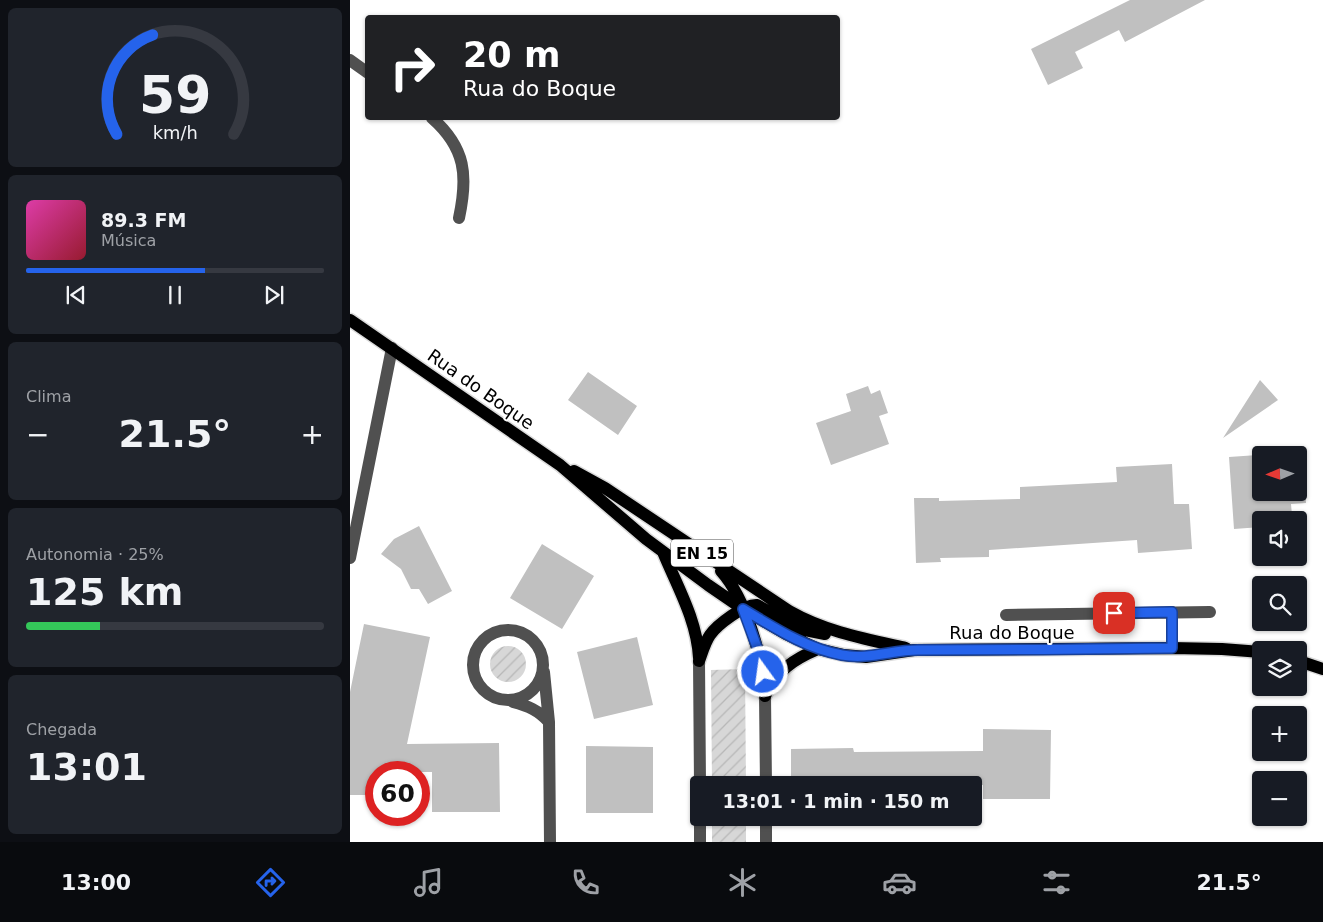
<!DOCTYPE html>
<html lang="pt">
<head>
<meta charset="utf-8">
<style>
  body { margin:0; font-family:"DejaVu Sans",sans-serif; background:#20242c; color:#f1f3f6; height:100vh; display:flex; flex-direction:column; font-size:19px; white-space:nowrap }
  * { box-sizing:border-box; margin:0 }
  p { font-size:16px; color:#9ea1a6 }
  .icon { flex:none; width:28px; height:28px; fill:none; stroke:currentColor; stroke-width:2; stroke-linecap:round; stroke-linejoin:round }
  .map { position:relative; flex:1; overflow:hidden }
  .sheet { display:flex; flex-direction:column; gap:8px; padding:8px; background:#0d0f14; width:350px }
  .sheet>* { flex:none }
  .guide { position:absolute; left:15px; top:15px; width:475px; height:105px; border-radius:5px; box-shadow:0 1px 4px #0004; background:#202124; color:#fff; overflow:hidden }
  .needle { width:32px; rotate:268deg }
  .buttons { position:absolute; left:902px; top:446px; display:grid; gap:10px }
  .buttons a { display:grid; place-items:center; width:55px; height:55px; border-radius:5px; background:#171b24; box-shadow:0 1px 4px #0004; font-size:25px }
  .speed { position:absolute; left:15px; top:761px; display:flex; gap:10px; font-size:25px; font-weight:700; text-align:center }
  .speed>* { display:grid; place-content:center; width:65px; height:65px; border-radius:50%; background:#171b24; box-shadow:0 1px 4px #0004; line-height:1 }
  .speed .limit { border:8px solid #d22; background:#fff; color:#111 }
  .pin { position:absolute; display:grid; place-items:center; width:42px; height:42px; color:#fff; margin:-21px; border-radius:10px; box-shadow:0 2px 8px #0006 }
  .me { position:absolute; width:55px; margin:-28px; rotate:346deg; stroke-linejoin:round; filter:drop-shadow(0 0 4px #0008) }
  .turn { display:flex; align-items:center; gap:18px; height:105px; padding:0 15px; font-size:22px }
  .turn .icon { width:65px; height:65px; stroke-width:2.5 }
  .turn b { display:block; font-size:35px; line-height:42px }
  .big { font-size:38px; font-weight:800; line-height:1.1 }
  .sheet .card { flex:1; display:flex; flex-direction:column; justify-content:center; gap:8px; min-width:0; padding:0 18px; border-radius:8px; background:#20242c }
  .sheet .dial { align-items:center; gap:0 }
  .dial svg { height:130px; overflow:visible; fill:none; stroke:#363941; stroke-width:7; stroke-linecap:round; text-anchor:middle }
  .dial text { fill:#f1f3f6; stroke:none }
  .song { display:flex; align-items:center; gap:15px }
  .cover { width:60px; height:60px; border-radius:8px; background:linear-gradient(135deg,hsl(320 70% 55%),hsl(350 70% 35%)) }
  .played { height:5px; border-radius:2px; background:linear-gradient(90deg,#2563eb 60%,#363941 60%) }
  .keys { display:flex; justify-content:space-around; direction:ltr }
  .heat { display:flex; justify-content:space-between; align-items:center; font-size:28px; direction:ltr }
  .charge { height:8px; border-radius:4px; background:linear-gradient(90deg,#34c759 25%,#363941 0) }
  .trip { position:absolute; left:340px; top:776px; width:292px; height:50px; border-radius:5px; background:#171b24; box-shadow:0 1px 4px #0004; font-weight:800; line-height:50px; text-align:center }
  .tab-bar { display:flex; height:80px; justify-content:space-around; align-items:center; background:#090b0e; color:#9ea1a6 }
  .tab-bar .icon { width:35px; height:35px }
  .tab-bar .current { color:#2563eb }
  .tab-bar b { font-size:22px; color:#f1f3f6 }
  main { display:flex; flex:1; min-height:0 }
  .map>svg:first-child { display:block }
</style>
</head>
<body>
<main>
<section class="sheet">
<div class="card dial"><svg viewBox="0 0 100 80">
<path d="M14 69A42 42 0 1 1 86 69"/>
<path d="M14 69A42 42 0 0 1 36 8" stroke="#2563eb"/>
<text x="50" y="56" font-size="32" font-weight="700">59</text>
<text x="50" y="72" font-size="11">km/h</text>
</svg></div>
<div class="card">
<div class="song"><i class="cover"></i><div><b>89.3 FM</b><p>Música</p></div></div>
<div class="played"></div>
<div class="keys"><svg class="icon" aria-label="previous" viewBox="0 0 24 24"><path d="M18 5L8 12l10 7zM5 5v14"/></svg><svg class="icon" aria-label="pause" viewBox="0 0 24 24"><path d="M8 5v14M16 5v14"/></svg><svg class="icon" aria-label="next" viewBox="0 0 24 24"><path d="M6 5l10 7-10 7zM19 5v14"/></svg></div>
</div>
<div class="card"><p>Clima</p>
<div class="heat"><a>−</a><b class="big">21.5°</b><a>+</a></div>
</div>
<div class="card"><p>Autonomia · 25%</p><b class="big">125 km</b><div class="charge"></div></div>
<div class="card"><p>Chegada</p><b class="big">13:01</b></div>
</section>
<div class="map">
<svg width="973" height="842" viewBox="0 0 973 842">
  <defs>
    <pattern id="garden-furrows" width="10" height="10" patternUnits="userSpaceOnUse" patternTransform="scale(1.25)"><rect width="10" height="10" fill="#d7d7d7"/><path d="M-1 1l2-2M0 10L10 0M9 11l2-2" fill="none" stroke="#b7b7b7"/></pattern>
  </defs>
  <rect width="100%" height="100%" fill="#fff"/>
  <path fill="url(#garden-furrows)" d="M140 664a18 18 0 1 1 36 0a18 18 0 1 1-36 0Z
    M395,669L396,785H362L361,670Z
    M362,818H396V842H362Z"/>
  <path fill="#c0c0c0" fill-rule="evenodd" d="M780,0H855L775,42L769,30L725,52L733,68L698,85L681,49Z
    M238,372L287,406L268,435L218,400Z
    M910,380L928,400L873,438Z
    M518,386L521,394L530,390L538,413L529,416L539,444L481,465L466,423L501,411L496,394Z
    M953,452L956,503L941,504L942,515L928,516V520H911V527L884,529L879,457ZM911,455H949V492H911Z
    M822,464L824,504H839L842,549L788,553L787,540L639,550V557L590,558L591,562L566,563L564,498H589V501L670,499V487L767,482L766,467Z
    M69,526L102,591L78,604L69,589H61L51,569L31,554L44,539Z
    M192,544L244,576L212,629L160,598Z
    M14,624L80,637L57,744L149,743L150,812H82V772H26V795H0V692Z
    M287,637L303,705L244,719L227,652Z
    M633,729L701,730L700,799H633V785H441V749L503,748L504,752L633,751Z
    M236,746L303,747V813H236Z"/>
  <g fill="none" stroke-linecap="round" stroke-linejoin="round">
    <defs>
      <path id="major" d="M0,320L210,465L296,539L358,585L393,609L436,634L468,649L494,655L516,657L564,650L822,648L872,649L911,652
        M224,471L255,488L439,611C476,632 515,639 556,648
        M313,552C327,586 347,620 349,658
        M371,571C396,599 413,658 415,696
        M349,661C352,653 355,642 360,635C367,625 394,604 407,605L450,629L475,634
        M949,661L973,669
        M415,696C426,671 444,659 468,649"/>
    </defs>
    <use href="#major" stroke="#dbdbdb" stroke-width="15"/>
    <path stroke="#505050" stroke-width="12" d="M0,60L18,73
      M82,118C116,148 118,176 109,218
      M0,558L42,348
      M822,612V648
      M656,615L860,612
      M123 665a35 35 0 1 1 70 0a35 35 0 1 1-70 0Z
      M349,661L350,785
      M194,672L199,722L200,842
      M415,696L416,785
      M163,702C178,706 188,710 199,722
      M416,818V842
      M350,842V818"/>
    <use href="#major" stroke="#000" stroke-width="12"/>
  </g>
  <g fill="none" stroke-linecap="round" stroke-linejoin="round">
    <defs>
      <path id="route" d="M413,672L408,650L393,609C425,628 455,648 492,655C518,660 542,650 568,650C653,650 737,649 822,648V612L764,613"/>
    </defs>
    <use href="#route" stroke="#184099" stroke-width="12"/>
    <use href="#route" stroke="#2563eb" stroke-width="9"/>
  </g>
  <g text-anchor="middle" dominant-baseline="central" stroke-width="4" stroke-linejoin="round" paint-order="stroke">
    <rect fill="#fff" stroke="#4c4c4c" stroke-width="1" x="321" y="539.5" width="62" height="27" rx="4"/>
    <g font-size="16" font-weight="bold" fill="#000">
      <text x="352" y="553">EN 15</text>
    </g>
    <g font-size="18" fill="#000" stroke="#fff">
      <text transform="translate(131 389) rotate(35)">Rua do Boque</text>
      <text x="662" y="632">Rua do Boque</text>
    </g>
  </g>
</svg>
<div class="buttons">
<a><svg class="needle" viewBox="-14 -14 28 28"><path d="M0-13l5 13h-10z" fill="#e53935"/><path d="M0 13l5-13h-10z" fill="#9ea1a6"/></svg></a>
<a><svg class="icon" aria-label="sound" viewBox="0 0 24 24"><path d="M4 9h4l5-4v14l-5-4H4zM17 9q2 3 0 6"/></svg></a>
<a><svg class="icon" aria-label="search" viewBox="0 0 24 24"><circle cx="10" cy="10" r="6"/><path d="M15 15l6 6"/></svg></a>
<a><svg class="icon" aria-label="layers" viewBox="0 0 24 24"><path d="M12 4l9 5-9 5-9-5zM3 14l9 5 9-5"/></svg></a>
<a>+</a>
<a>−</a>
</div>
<div class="speed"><div class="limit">60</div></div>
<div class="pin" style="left:764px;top:613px;background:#d93025"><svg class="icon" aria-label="arrive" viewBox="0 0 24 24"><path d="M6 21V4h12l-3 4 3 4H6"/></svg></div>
<svg class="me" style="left:413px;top:672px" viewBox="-20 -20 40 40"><circle r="17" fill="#2563eb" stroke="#fff" stroke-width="3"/><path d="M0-11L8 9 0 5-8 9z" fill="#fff"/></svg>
<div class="trip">13:01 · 1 min · 150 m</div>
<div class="guide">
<div class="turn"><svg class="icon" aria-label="right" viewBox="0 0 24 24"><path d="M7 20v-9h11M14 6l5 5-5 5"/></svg><div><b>20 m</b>Rua do Boque</div></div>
</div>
</div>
</main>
<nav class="tab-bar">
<b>13:00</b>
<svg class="icon current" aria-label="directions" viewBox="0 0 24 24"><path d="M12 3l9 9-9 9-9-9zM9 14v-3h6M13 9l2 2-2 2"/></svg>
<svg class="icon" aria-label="music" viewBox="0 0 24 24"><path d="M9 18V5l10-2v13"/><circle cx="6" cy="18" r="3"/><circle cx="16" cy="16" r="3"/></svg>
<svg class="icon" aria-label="phone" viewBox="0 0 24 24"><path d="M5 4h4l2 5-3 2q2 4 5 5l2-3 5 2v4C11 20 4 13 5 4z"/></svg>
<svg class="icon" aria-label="climate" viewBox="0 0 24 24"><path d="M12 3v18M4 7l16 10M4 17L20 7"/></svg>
<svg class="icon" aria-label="car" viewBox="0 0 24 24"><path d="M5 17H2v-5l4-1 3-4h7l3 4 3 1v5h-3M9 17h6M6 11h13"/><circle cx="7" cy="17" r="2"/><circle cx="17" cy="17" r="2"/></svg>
<svg class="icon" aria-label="filters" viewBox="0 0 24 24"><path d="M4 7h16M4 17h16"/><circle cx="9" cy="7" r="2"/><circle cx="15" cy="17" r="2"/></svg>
<b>21.5°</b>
</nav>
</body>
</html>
